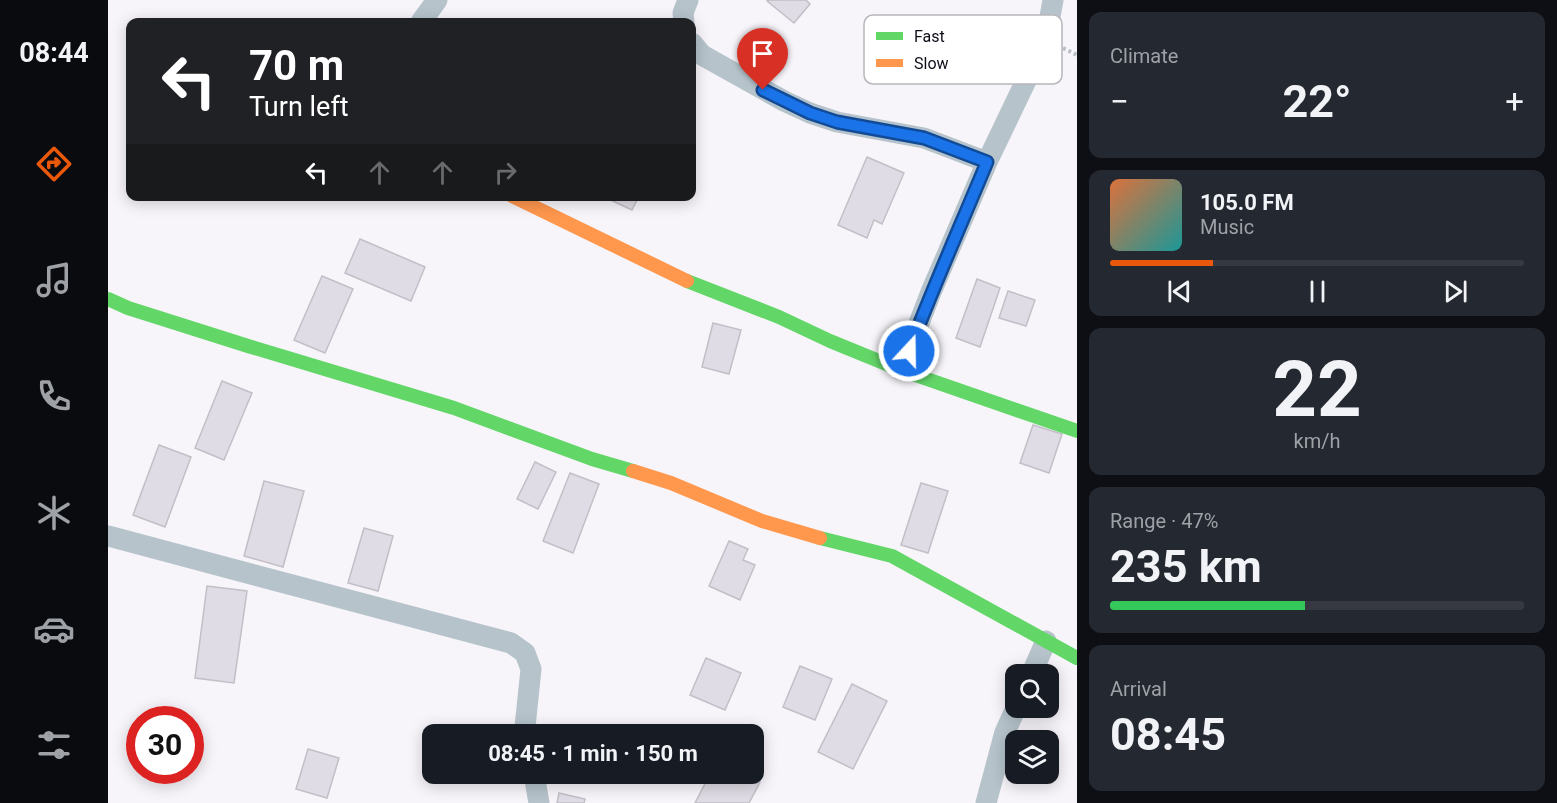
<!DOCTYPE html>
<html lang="en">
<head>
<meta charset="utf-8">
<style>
  body { margin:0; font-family:Roboto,sans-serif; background:#242831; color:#f1f3f6; height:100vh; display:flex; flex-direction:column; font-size:22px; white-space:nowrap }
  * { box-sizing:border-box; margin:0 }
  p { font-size:20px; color:#9ea1a6 }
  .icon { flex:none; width:33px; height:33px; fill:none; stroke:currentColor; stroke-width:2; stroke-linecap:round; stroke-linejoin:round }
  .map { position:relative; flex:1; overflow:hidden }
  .details { display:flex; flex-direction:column; gap:12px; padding:12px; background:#0d0f14; width:480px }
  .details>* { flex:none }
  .hud { position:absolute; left:18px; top:18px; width:570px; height:183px; border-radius:12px; box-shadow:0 3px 15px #0003; background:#202124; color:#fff; overflow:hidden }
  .buttons { position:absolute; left:897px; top:664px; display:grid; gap:12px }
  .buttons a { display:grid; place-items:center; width:54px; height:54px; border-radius:12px; background:#171b24; box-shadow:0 3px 15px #0003; font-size:30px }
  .speed { position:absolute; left:18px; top:706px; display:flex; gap:12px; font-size:30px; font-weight:700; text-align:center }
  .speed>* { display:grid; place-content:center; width:78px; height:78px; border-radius:50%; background:#171b24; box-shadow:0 3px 15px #0003; line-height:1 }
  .speed .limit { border:9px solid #d22; background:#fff; color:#111 }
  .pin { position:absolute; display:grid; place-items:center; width:51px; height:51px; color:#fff; margin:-62px -26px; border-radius:50% 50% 50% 0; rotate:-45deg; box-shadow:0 0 6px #0007 }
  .pin .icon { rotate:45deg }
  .me { position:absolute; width:66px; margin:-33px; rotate:21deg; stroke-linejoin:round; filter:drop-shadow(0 0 4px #0008) }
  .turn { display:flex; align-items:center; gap:21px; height:126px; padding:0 24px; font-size:27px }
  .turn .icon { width:78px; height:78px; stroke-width:2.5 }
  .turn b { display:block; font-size:42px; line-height:51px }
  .lanes { display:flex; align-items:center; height:57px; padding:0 24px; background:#0003; justify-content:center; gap:30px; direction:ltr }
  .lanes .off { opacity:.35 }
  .big { font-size:45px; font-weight:700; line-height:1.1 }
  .details .card { flex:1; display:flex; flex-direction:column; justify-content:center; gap:9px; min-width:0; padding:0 21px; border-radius:12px; background:#242831 }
  .details .dial { align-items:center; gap:0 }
  .dial b { font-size:78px; line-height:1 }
  .song { display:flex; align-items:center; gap:18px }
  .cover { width:72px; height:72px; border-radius:9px; background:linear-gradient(135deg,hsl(20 70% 55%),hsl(180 70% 35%)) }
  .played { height:6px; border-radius:3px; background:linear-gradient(90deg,#ea580c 25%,#363941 25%) }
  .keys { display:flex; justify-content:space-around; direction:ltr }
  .heat { display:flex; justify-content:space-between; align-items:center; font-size:33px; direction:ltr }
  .charge { height:9px; border-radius:4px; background:linear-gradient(90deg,#34c759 47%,#363941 0) }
  .trip { position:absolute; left:314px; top:724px; width:342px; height:60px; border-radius:12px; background:#171b24; box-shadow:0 3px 15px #0003; font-weight:700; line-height:60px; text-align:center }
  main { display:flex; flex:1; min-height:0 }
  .menu { display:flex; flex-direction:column; width:108px; justify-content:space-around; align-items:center; background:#090b0e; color:#9ea1a6 }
  .menu .icon { width:42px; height:42px }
  .menu .selected { color:#ea580c }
  .menu b { font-size:27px; color:#f1f3f6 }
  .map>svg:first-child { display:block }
</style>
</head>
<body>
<main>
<nav class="menu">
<b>08:44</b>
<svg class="icon selected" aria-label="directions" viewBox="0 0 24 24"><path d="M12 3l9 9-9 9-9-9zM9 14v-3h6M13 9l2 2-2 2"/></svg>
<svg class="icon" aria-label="music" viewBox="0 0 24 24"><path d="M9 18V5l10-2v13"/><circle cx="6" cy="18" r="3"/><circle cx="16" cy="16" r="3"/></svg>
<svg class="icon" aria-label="phone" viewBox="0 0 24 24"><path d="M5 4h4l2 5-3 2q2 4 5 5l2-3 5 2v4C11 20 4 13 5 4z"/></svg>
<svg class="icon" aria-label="climate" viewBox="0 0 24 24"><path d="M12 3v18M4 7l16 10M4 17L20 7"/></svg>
<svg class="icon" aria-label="car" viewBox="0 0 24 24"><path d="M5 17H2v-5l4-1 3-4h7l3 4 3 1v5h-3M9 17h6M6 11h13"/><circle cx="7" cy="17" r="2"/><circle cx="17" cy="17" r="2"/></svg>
<svg class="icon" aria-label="filters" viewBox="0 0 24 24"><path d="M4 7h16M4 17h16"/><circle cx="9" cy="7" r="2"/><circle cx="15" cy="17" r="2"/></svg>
</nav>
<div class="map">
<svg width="969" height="803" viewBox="0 0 969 803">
  <rect width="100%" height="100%" fill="#f7f5fa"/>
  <path fill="#dfdce5" stroke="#c2bfc7" stroke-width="1.5" d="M661,0H698L702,4L686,23L659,1Z
    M857,20L928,56L913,85L842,49Z
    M759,157L796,173L774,224L766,220L759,238L730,225Z
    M494,196H531L524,210Z
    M252,239L317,267L303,301L237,273Z
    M214,276L245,289L217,353L186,340Z
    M869,279L892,288L872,347L848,338Z
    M900,291L927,300L918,326L891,318Z
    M605,323L633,330L621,374L594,367Z
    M114,381L144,393L116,460L87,448Z
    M925,425L954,434L941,473L912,463Z
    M51,445L83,457L57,527L25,515Z
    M427,462L448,472L430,509L409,499Z
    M462,473L491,484L465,553L435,541Z
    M156,481L196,491L175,567L136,556Z
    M813,483L840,491L820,553L793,545Z
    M256,528L285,536L270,591L240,583Z
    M621,541L640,549L635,560L647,565L632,600L601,586Z
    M99,586L139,591L126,683L87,678Z
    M598,658L633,673L617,710L582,695Z
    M692,666L724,679L707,720L675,707Z
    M744,684L779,701L745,769L710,752Z
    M200,749L231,758L219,798L188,789Z
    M602,774H635L652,782L641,803H587Z
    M451,793L477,799L476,803H449Z"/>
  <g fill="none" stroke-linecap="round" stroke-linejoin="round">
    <path stroke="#b9bfc5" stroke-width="4" stroke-dasharray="3 3" stroke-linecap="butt" d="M955,48L969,55"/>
    <path stroke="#b6c3cb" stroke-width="21" d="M313,22L329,0
      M576,22L575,13L580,0
      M584,43L594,55L676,101L702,113L729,122L816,138L879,162
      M793,370L823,292L879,162L938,39L945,0
      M0,536L403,643L417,653L423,669L417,727L419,735
      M923,675L938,641
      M426,774L431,803
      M878,803L897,732L908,708"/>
    <path stroke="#63d668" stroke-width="14" d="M579,281L671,317L722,341L793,370L969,431
      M0,299L20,308L140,346L346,408L484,459L525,471
      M712,538L784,556L969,658"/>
    <path stroke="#ff974d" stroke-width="14" d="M404,196L579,281
      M525,471L563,483L654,521L712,538"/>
  </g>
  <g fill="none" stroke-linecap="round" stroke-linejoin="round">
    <defs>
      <path id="route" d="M655,90L702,113L729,122L816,138L879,162C853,225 825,287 801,351"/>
    </defs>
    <use href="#route" stroke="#114b97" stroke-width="15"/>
    <use href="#route" stroke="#1a73e8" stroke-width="10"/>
  </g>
  <rect x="756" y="15" width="198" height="69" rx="9" fill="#fff" stroke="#b7b6ba" stroke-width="1.5"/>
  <rect x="768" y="32" width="27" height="8" fill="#63d668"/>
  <rect x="768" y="59" width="27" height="8" fill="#ff974d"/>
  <g font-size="16" fill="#100c18">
    <text x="806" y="42">Fast</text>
    <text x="806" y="69">Slow</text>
  </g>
</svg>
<div class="buttons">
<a><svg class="icon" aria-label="search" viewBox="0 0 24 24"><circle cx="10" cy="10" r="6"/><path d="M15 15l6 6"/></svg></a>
<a><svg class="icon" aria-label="layers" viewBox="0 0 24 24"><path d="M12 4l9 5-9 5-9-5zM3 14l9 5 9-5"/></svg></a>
</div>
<div class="speed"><div class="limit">30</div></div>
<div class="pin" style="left:655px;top:90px;background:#d93025"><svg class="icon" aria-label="arrive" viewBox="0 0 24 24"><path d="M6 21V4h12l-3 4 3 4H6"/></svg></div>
<svg class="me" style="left:801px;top:351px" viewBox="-20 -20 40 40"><circle r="17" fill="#1a73e8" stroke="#fff" stroke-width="3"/><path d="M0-11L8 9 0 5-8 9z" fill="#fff"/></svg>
<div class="trip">08:45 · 1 min · 150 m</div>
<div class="hud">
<div class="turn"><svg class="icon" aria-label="left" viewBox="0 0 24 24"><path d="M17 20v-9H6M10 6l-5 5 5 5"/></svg><div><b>70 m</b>Turn left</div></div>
<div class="lanes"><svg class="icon" aria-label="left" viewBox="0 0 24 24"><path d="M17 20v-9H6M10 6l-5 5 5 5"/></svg><svg class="icon off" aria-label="ahead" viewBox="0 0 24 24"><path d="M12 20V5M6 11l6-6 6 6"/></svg><svg class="icon off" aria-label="ahead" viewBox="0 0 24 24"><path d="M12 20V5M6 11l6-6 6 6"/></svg><svg class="icon off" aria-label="right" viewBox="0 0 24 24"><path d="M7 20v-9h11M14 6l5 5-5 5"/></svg></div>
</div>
</div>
<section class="details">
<div class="card"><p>Climate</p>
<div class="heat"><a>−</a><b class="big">22°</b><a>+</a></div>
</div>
<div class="card">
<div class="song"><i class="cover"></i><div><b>105.0 FM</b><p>Music</p></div></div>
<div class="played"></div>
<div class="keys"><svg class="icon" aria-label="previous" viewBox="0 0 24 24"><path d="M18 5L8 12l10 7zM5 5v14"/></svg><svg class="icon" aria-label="pause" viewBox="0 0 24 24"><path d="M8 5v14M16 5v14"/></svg><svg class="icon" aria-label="next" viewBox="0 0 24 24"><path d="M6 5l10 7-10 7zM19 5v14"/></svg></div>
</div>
<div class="card dial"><b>22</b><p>km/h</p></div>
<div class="card"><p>Range · 47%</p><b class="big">235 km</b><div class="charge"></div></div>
<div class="card"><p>Arrival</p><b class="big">08:45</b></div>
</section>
</main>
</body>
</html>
